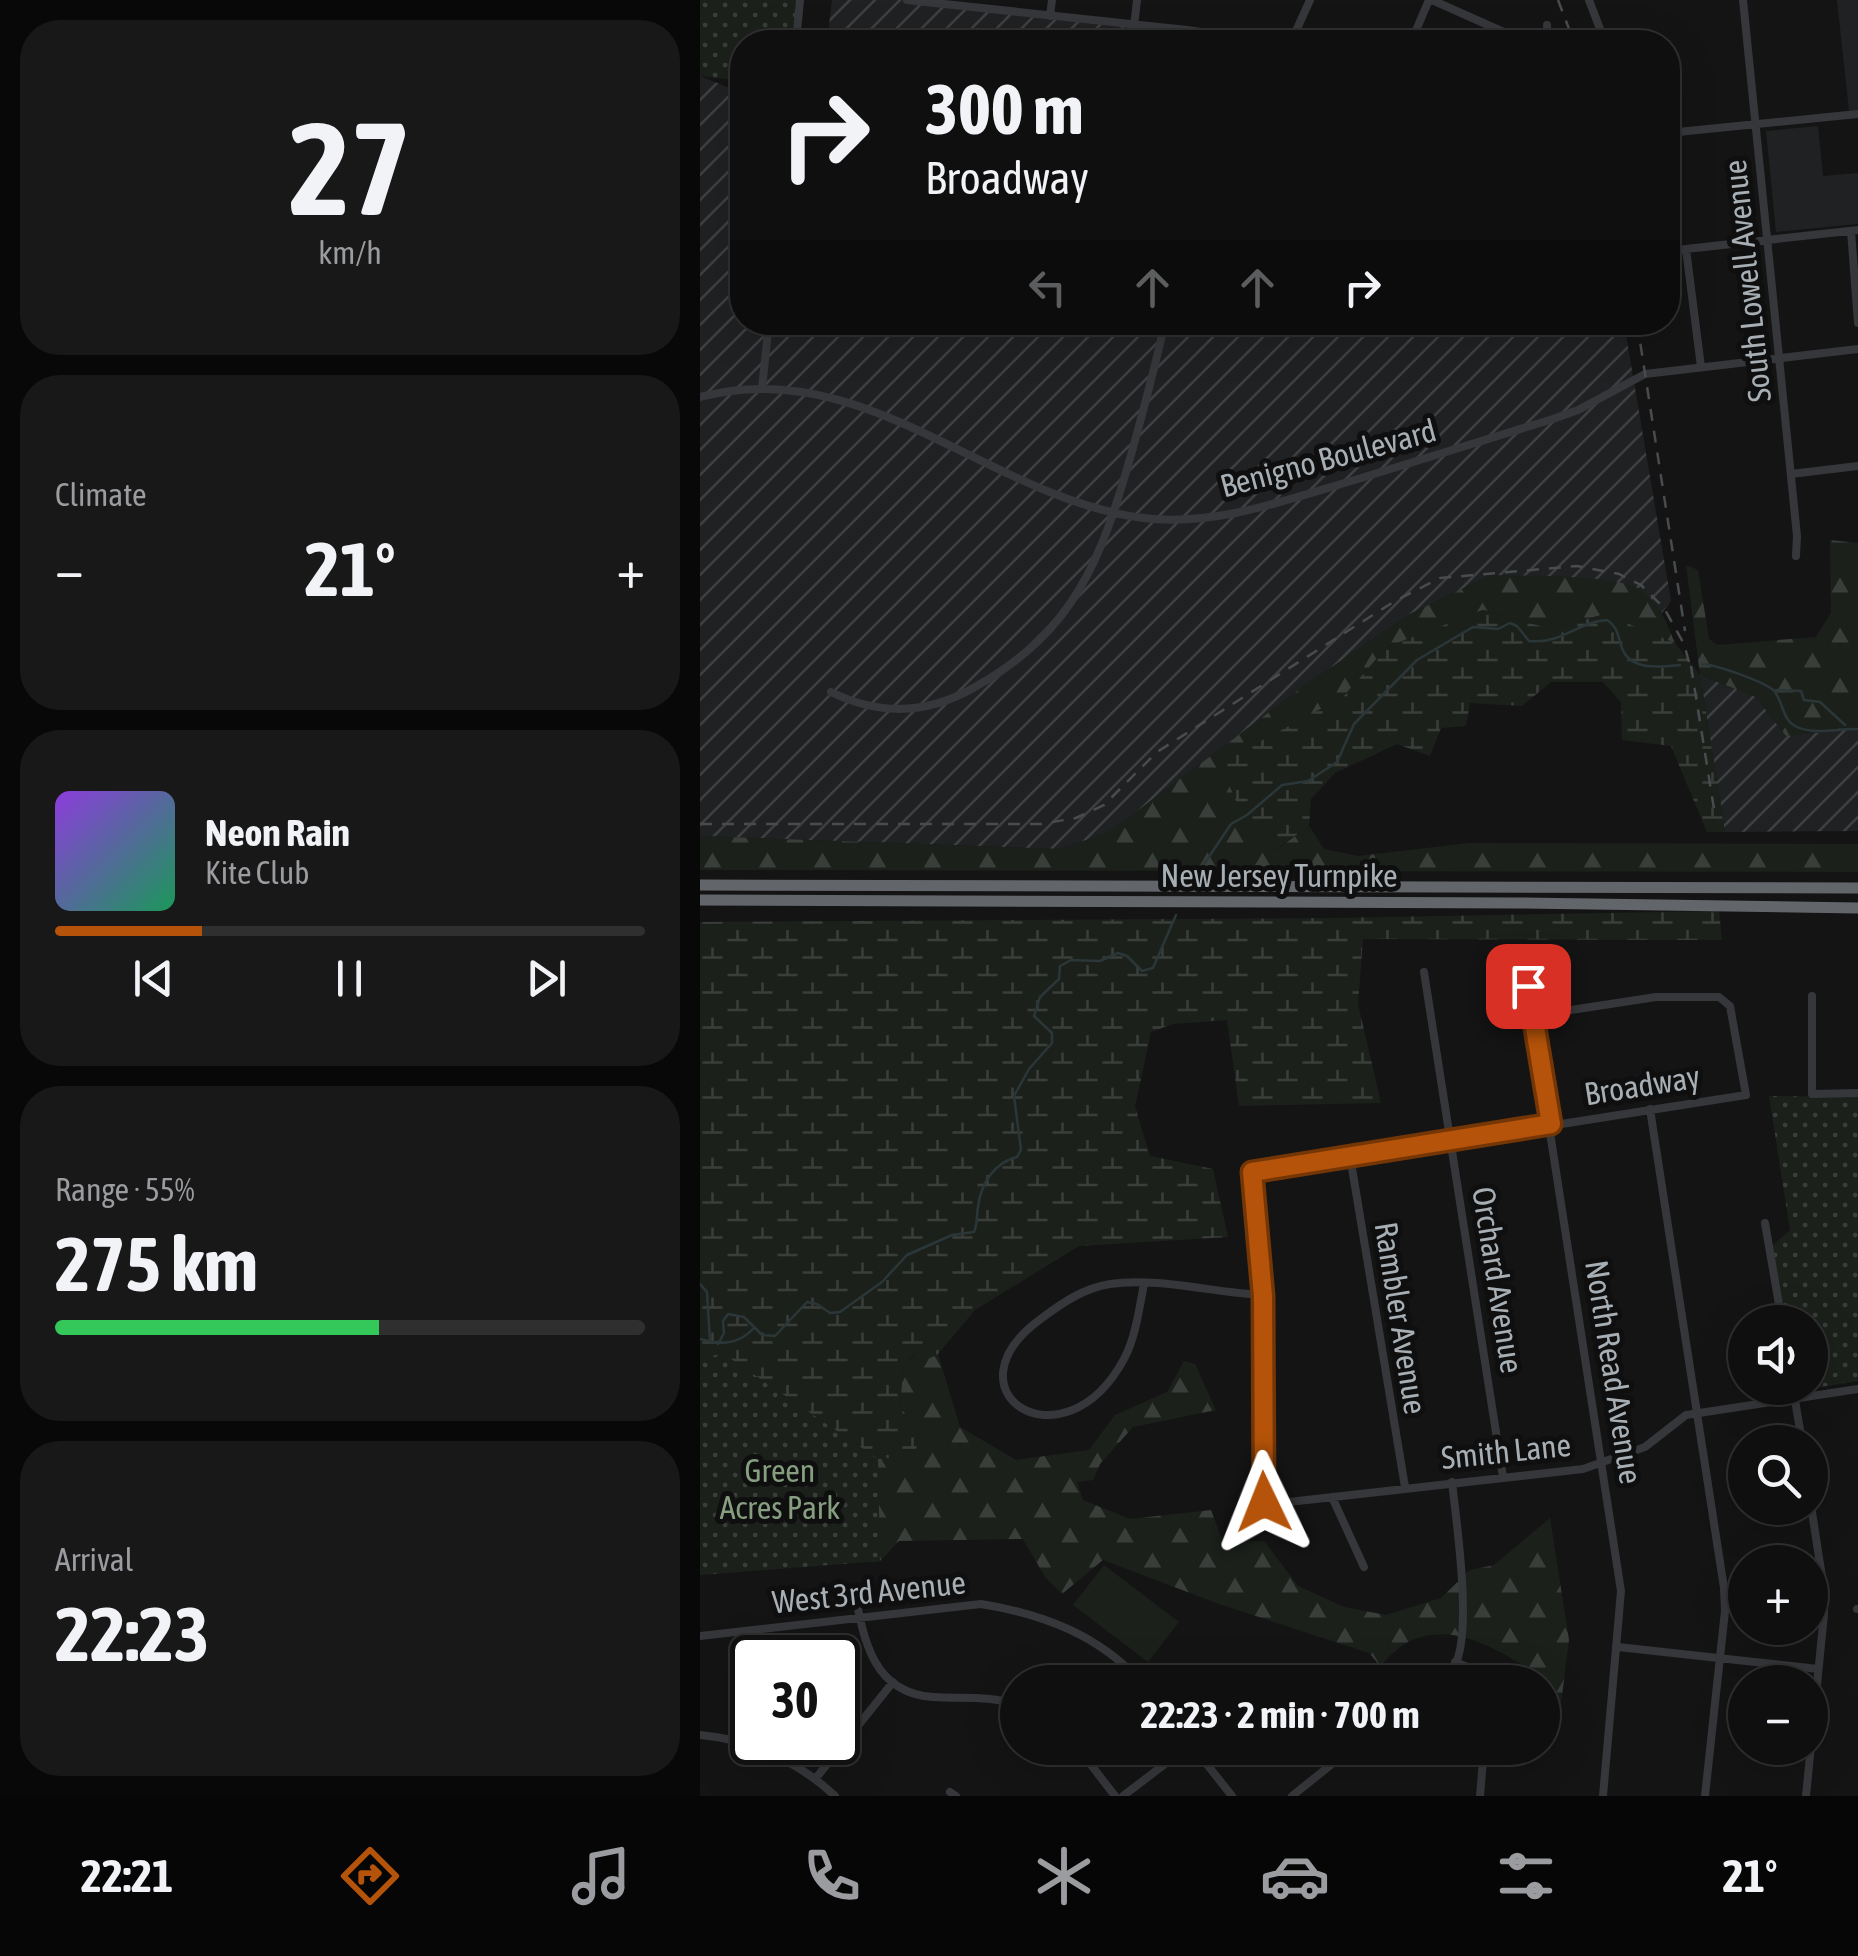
<!DOCTYPE html>
<html lang="en">
<head>
<meta charset="utf-8">
<style>
  body { margin:0; font-family:"Asap Condensed",sans-serif; background:#181819; color:#f1f3f6; height:100vh; display:flex; flex-direction:column; font-size:38px; white-space:nowrap }
  * { box-sizing:border-box; margin:0 }
  p { font-size:32px; color:#9b9c9f }
  .icon { flex:none; width:55px; height:55px; fill:none; stroke:currentColor; stroke-width:2; stroke-linecap:round; stroke-linejoin:round }
  .map { position:relative; flex:1; overflow:hidden }
  .details { display:flex; flex-direction:column; gap:20px; padding:20px; background:#080809; width:700px }
  .details>* { flex:none }
  .guide { position:absolute; left:30px; top:30px; width:950px; height:305px; border-radius:40px; box-shadow:0 10px 40px #0002,0 0 0 2px #2f2f30; background:#0f0f10; color:#f1f3f6; overflow:hidden }
  .tools { position:absolute; left:1028px; top:1305px; display:grid; gap:20px }
  .tools a { display:grid; place-items:center; width:100px; height:100px; border-radius:50%; background:#0f0f10; box-shadow:0 10px 40px #0002,0 0 0 2px #2f2f30; font-size:50px }
  .speed { position:absolute; left:30px; top:1635px; display:flex; gap:20px; font-size:50px; font-weight:700; text-align:center }
  .speed>* { display:grid; place-content:center; width:130px; height:130px; border-radius:50%; background:#0f0f10; box-shadow:0 10px 40px #0002,0 0 0 2px #2f2f30; line-height:1 }
  .speed .limit { border:5px solid #111; border-radius:15px; background:#fff; color:#111 }
  .pin { position:absolute; display:grid; place-items:center; width:85px; height:85px; color:#fff; margin:-42px; border-radius:20px; box-shadow:0 5px 15px #0006 }
  .me { position:absolute; width:110px; margin:-55px; rotate:358deg; stroke-linejoin:round; filter:drop-shadow(0 0 8px #0008) }
  .turn { display:flex; align-items:center; gap:35px; height:210px; padding:0 30px; font-size:45px }
  .turn .icon { width:130px; height:130px; stroke-width:2.5 }
  .turn b { display:block; font-size:70px; line-height:85px }
  .lanes { display:flex; align-items:center; height:95px; padding:0 30px; background:#0003; justify-content:center; gap:50px; direction:ltr }
  .lanes .off { opacity:.35 }
  .big { font-size:75px; font-weight:700; line-height:1.1 }
  .details .tile { flex:1; display:flex; flex-direction:column; justify-content:center; gap:15px; min-width:0; padding:0 35px; border-radius:40px; background:#181819 }
  .details .dial { align-items:center; gap:0 }
  .dial b { font-size:130px; line-height:1 }
  .song { display:flex; align-items:center; gap:30px }
  .cover { width:120px; height:120px; border-radius:15px; background:linear-gradient(135deg,hsl(270 70% 55%),hsl(150 70% 35%)) }
  .played { height:10px; border-radius:5px; background:linear-gradient(90deg,#b45309 25%,#2f2f30 25%) }
  .keys { display:flex; justify-content:space-around; direction:ltr }
  .heat { display:flex; justify-content:space-between; align-items:center; font-size:55px; direction:ltr }
  .charge { height:15px; border-radius:8px; background:linear-gradient(90deg,#34c759 55%,#2f2f30 0) }
  .trip { position:absolute; left:300px; top:1665px; width:560px; height:100px; border-radius:50px; background:#0f0f10; box-shadow:0 10px 40px #0002,0 0 0 2px #2f2f30; font-weight:700; line-height:100px; text-align:center }
  .menu { display:flex; height:160px; justify-content:space-around; align-items:center; background:#060606; color:#9b9c9f }
  .menu .icon { width:70px; height:70px }
  .menu .selected { color:#b45309 }
  .menu b { font-size:45px; color:#f1f3f6 }
  main { display:flex; flex:1; min-height:0 }
  .map>svg:first-child { display:block }
</style>
</head>
<body>
<main>
<section class="details">
<div class="tile dial"><b>27</b><p>km/h</p></div>
<div class="tile"><p>Climate</p>
<div class="heat"><a>−</a><b class="big">21°</b><a>+</a></div>
</div>
<div class="tile">
<div class="song"><i class="cover"></i><div><b>Neon Rain</b><p>Kite Club</p></div></div>
<div class="played"></div>
<div class="keys"><svg class="icon" aria-label="previous" viewBox="0 0 24 24"><path d="M18 5L8 12l10 7zM5 5v14"/></svg><svg class="icon" aria-label="pause" viewBox="0 0 24 24"><path d="M8 5v14M16 5v14"/></svg><svg class="icon" aria-label="next" viewBox="0 0 24 24"><path d="M6 5l10 7-10 7zM19 5v14"/></svg></div>
</div>
<div class="tile"><p>Range · 55%</p><b class="big">275 km</b><div class="charge"></div></div>
<div class="tile"><p>Arrival</p><b class="big">22:23</b></div>
</section>
<div class="map">
<svg width="1158" height="1796" viewBox="0 0 1158 1796">
  <defs>
    <pattern id="industrial-furrows" width="10" height="10" patternUnits="userSpaceOnUse" patternTransform="scale(2.5)"><rect width="10" height="10" fill="#202122"/><path d="M-1 1l2-2M0 10L10 0M9 11l2-2" fill="none" stroke="#3e3f40"/></pattern>
    <pattern id="forest-firs" width="22" height="20" patternUnits="userSpaceOnUse" patternTransform="scale(2.5)"><rect width="22" height="20" fill="#1b201b"/><path d="M5 1l3.5 6h-7zM16 11l3.5 6h-7z" fill="#393e3a"/></pattern>
    <pattern id="wetland-marsh" width="20" height="14" patternUnits="userSpaceOnUse" patternTransform="scale(2.5)"><rect width="20" height="14" fill="#1b201b"/><path d="M1 5h8M5 5V1M11 12h8M15 12V8" fill="none" stroke="#393e3a"/></pattern>
    <pattern id="park-dots" width="8" height="8" patternUnits="userSpaceOnUse" patternTransform="scale(2.5)"><rect width="8" height="8" fill="#1b201b"/><path d="M2 2h.1M6 6h.1" fill="none" stroke="#393e3a" stroke-width="1.8" stroke-linecap="round"/></pattern>
  </defs>
  <rect width="100%" height="100%" fill="#141415"/>
  <path fill="#202122" d="M1137,0H1158V110L1149,111Z
    M1118,126L1123,176L1158,173V224L1076,232L1066,131Z"/>
  <path fill="url(#industrial-furrows)" d="M132,0H213L579,42H127Z
    M0,76L42,93V322L924,323L971,601L962,613L941,590L791,575L710,614L604,686L408,833L359,849L0,836Z
    M1000,675L1056,697L1086,736L1158,728V831L1025,832Z"/>
  <path fill="#1b201b" d="M404,1565L479,1622L448,1662L373,1605Z"/>
  <path fill="url(#forest-firs)" d="M1130,540L1158,543V728L1086,736L1056,697L1000,675L986,565L998,570L1009,639L1017,645L1116,637L1131,613Z
    M791,575C824,576 917,574 941,590C959,602 967,624 975,643L905,614L851,629L783,610L687,647L643,697L521,763L566,826L576,850L609,826L624,849L658,856L770,843L1158,844V872L0,870V836L359,849L408,833L604,686L710,614Z
    M22,1353L178,1459L219,1435L200,1406L203,1366L216,1353L221,1362L238,1354L260,1427L316,1460L389,1450L415,1415L467,1392L484,1361L495,1364L516,1410L433,1427L400,1464L393,1480L377,1482L383,1500L430,1519L511,1510L523,1542L564,1541L598,1586L644,1607L686,1615L741,1598L770,1570L794,1565L850,1518L869,1640L861,1704L843,1701L842,1682H838L834,1671C795,1650 756,1621 710,1641C694,1649 677,1670 664,1682L677,1662L669,1653L519,1604L403,1560L362,1594L345,1577L323,1539L199,1541L180,1561L0,1572V1360Z"/>
  <path fill="url(#wetland-marsh)" d="M783,610L851,629L905,614L975,643L1000,675L1025,832H1007L971,746L922,740L921,702L903,682H851L822,706L770,703L766,726L741,728L730,756L697,744L635,773L611,799L609,826L575,850L566,826L546,825L520,763L643,697L687,647Z
    M1019,911L1022,940L663,939L658,1004L681,1103L539,1106L527,1020L473,1024L451,1032L435,1107L450,1156L513,1169L528,1237L379,1246L275,1310L238,1354L221,1362L215,1353L203,1366L200,1406L219,1435L215,1455L178,1459L22,1353L0,1360V922L633,918Z"/>
  <path fill="url(#park-dots)" d="M0,0H99L96,42H42V81L0,76Z
    M1069,1096L1158,1097V1381L1096,1391L1095,1388H1110V1322H1084L1072,1246L1090,1230Z
    M22,1353L178,1459L180,1561L0,1575V1360Z"/>
  <g fill="none" stroke-linecap="round" stroke-linejoin="round">
    <path stroke="#2b3638" stroke-width="2.5" d="M1002,664C1014,664 1069,683 1075,692C1083,703 1083,720 1095,726C1114,736 1138,728 1158,729
      M1076,690L1101,691L1104,700L1120,702L1145,725
      M496,876L531,824L547,815L582,785L608,781L637,762L654,724L717,660L773,627L798,629L810,623L817,626L829,641C863,644 877,622 907,620C919,628 917,635 922,648C930,671 960,667 980,665
      M0,1284L7,1292L10,1342
      M0,1339C20,1345 38,1345 53,1329
      M18,1344L24,1333L23,1321L28,1314L44,1317L62,1335L75,1336L107,1302L117,1304L130,1313L140,1312L182,1282L207,1255L252,1235L274,1232C278,1223 276,1217 278,1207C281,1183 294,1163 317,1157L321,1150L314,1096L329,1069L352,1043V1033L334,1016L340,997L359,979L360,966L371,960L400,961L418,953L427,956L442,971L453,968L476,915"/>
    <path stroke="#35373a" stroke-width="8" d="M207,0L487,30L571,42
      M732,0L826,42
      M889,0L905,42
      M1043,0L1097,536L1096,556
      M350,16L352,0
      M847,25L848,42
      M434,26L437,0
      M96,42L100,0
      M591,42L610,0
      M711,42L729,0
      M968,133L1158,114
      M1151,231L1158,323
      M986,249L1001,367
      M968,251L1158,230
      M62,388L69,322
      M0,397C164,353 288,498 443,518C516,527 589,499 658,479C723,459 788,439 853,419L878,410L945,374L1158,349
      M1091,474L1158,466
      M131,692C180,716 227,715 275,687C375,631 401,560 431,455C443,412 455,367 465,322
      M823,958L921,1591L903,1796
      M724,972L803,1477
      M1112,996V1094L1158,1093
      M950,1109L1024,1588L1025,1611L1005,1796
      M650,1156L705,1487
      M552,1172L563,1295V1489L564,1502L571,1504L883,1469L945,1447L986,1415L1158,1389
      M549,1173L1046,1095L1030,1006L1019,997H956L832,1016
      M1065,1223L1082,1322
      M444,1284C439,1309 436,1336 424,1359C363,1472 240,1391 342,1318C362,1303 384,1288 410,1284C457,1277 515,1293 563,1295
      M1093,1388L1102,1442
      M632,1497L664,1567
      M154,1588C163,1636 171,1693 233,1697C262,1699 289,1695 318,1705
      M1157,1609H1158
      M0,1636L281,1604C343,1614 399,1635 441,1682
      M918,1647L1118,1669
      M755,1662L777,1671L784,1682
      M734,1682C740,1678 748,1673 753,1668C774,1639 756,1519 752,1482
      M0,1735C50,1739 99,1762 135,1796
      M378,1748L415,1796
      M494,1748L532,1796
      M116,1778L193,1682
      M250,1792L256,1796
      M423,1796L486,1748
      M592,1796L652,1748
      M780,1796L784,1748
      M1106,1796L1124,1614V1590L1110,1499"/>
    <path stroke="#62666b" stroke-width="11" d="M0,885L1158,888
      M0,900L819,903L1158,908"/>
    <path stroke="#484c4f" stroke-width="2.5" stroke-dasharray="12 10" stroke-linecap="butt" d="M858,0L874,42
      M937,322L985,631
      M991,666L1014,809
      M0,824H341L376,818L404,805L457,752L695,601L740,578L877,566L919,574L941,585L964,608L984,644L993,677"/>
  </g>
  <g fill="none" stroke-linecap="round" stroke-linejoin="round">
    <defs>
      <path id="route" d="M564,1502L563,1296L552,1172L851,1124L828,986"/>
    </defs>
    <use href="#route" stroke="#753606" stroke-width="25"/>
    <use href="#route" stroke="#b45309" stroke-width="18"/>
  </g>
  <g text-anchor="middle" dominant-baseline="central" stroke-width="10" stroke-linejoin="round" paint-order="stroke">
    <g font-size="32" fill="#a7afb4" stroke="#0f0f10">
      <text transform="translate(1047 281) rotate(-96)">South Lowell Avenue</text>
      <text transform="translate(628 458) rotate(-15)">Benigno Boulevard</text>
      <text x="579" y="875">New Jersey Turnpike</text>
      <text transform="translate(942 1085) rotate(-9)">Broadway</text>
      <text transform="translate(798 1280) rotate(81)">Orchard Avenue</text>
      <text transform="translate(701 1318) rotate(81)">Rambler Avenue</text>
      <text transform="translate(914 1372) rotate(81)">North Read Avenue</text>
      <text transform="translate(806 1451) rotate(-6)">Smith Lane</text>
      <text transform="translate(169 1592) rotate(-6)">West 3rd Avenue</text>
    </g>
    <g font-size="32" fill="#869e80" stroke="#0f0f10">
      <text x="80" y="1470">Green<tspan x="80" dy="37">Acres Park</tspan></text>
    </g>
  </g>
</svg>
<div class="tools">
<a><svg class="icon" aria-label="sound" viewBox="0 0 24 24"><path d="M4 9h4l5-4v14l-5-4H4zM17 9q2 3 0 6"/></svg></a>
<a><svg class="icon" aria-label="search" viewBox="0 0 24 24"><circle cx="10" cy="10" r="6"/><path d="M15 15l6 6"/></svg></a>
<a>+</a>
<a>−</a>
</div>
<div class="speed"><div class="limit">30</div></div>
<div class="pin" style="left:828px;top:986px;background:#d93025"><svg class="icon" aria-label="arrive" viewBox="0 0 24 24"><path d="M6 21V4h12l-3 4 3 4H6"/></svg></div>
<svg class="me" style="left:564px;top:1502px" viewBox="-20 -20 40 40"><path d="M0-17L14 15 0 8-14 15z" fill="#b45309" stroke="#fff" stroke-width="4"/></svg>
<div class="trip">22:23 · 2 min · 700 m</div>
<div class="guide">
<div class="turn"><svg class="icon" aria-label="right" viewBox="0 0 24 24"><path d="M7 20v-9h11M14 6l5 5-5 5"/></svg><div><b>300 m</b>Broadway</div></div>
<div class="lanes"><svg class="icon off" aria-label="left" viewBox="0 0 24 24"><path d="M17 20v-9H6M10 6l-5 5 5 5"/></svg><svg class="icon off" aria-label="ahead" viewBox="0 0 24 24"><path d="M12 20V5M6 11l6-6 6 6"/></svg><svg class="icon off" aria-label="ahead" viewBox="0 0 24 24"><path d="M12 20V5M6 11l6-6 6 6"/></svg><svg class="icon" aria-label="right" viewBox="0 0 24 24"><path d="M7 20v-9h11M14 6l5 5-5 5"/></svg></div>
</div>
</div>
</main>
<nav class="menu">
<b>22:21</b>
<svg class="icon selected" aria-label="directions" viewBox="0 0 24 24"><path d="M12 3l9 9-9 9-9-9zM9 14v-3h6M13 9l2 2-2 2"/></svg>
<svg class="icon" aria-label="music" viewBox="0 0 24 24"><path d="M9 18V5l10-2v13"/><circle cx="6" cy="18" r="3"/><circle cx="16" cy="16" r="3"/></svg>
<svg class="icon" aria-label="phone" viewBox="0 0 24 24"><path d="M5 4h4l2 5-3 2q2 4 5 5l2-3 5 2v4C11 20 4 13 5 4z"/></svg>
<svg class="icon" aria-label="climate" viewBox="0 0 24 24"><path d="M12 3v18M4 7l16 10M4 17L20 7"/></svg>
<svg class="icon" aria-label="car" viewBox="0 0 24 24"><path d="M5 17H2v-5l4-1 3-4h7l3 4 3 1v5h-3M9 17h6M6 11h13"/><circle cx="7" cy="17" r="2"/><circle cx="17" cy="17" r="2"/></svg>
<svg class="icon" aria-label="filters" viewBox="0 0 24 24"><path d="M4 7h16M4 17h16"/><circle cx="9" cy="7" r="2"/><circle cx="15" cy="17" r="2"/></svg>
<b>21°</b>
</nav>
</body>
</html>
